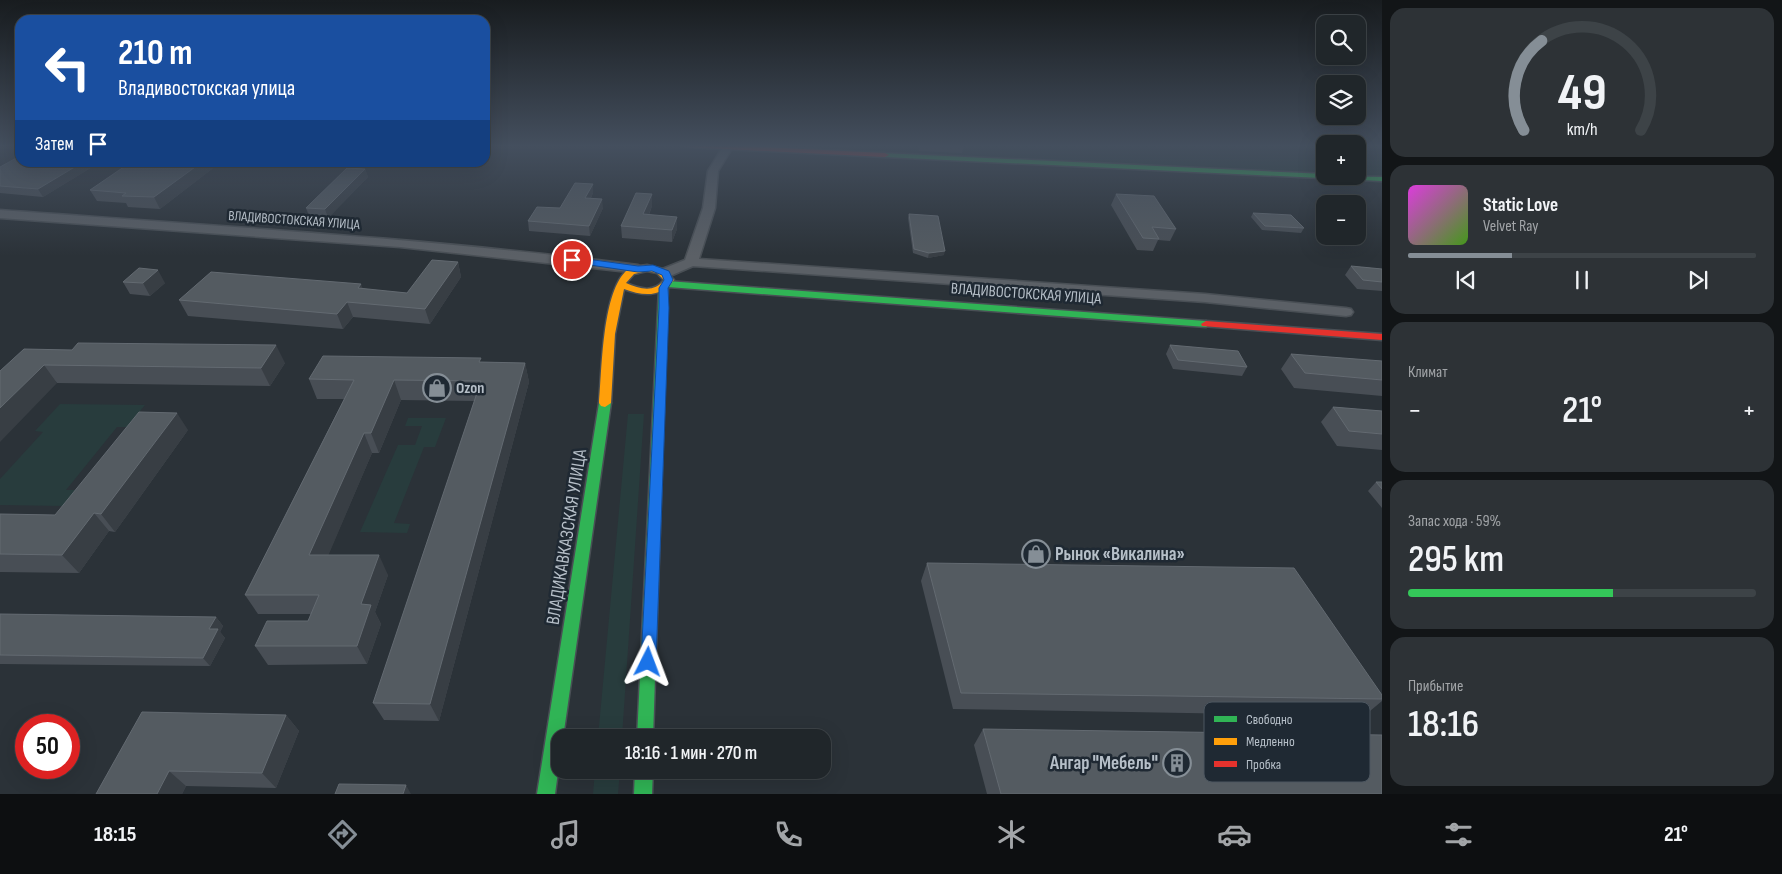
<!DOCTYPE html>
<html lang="ru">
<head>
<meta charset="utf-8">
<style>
  body { margin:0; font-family:"Sofia Sans Condensed",sans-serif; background:#2d3236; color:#f1f3f6; height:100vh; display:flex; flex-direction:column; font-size:19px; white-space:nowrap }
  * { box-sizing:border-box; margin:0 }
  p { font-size:16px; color:#a2a5a8 }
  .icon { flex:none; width:28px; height:28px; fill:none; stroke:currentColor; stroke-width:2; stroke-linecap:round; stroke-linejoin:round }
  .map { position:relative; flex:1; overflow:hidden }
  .panel { display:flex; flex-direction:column; gap:8px; padding:8px; background:#121517; width:400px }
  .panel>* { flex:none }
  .hud { position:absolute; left:15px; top:15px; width:475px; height:152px; border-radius:15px; box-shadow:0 5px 20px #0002,0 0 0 1px #3d4347; background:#1a4fa0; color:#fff; overflow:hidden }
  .fabs { position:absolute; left:1316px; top:15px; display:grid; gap:10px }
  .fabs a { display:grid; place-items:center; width:50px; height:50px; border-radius:10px; background:#20262a; box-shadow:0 5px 20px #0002,0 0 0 1px #3d4347; font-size:25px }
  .speed { position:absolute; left:15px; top:714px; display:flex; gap:10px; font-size:25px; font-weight:700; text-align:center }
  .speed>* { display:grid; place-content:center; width:65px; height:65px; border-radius:50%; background:#20262a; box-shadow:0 5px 20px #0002,0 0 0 1px #3d4347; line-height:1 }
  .speed .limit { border:8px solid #d22; background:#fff; color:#111 }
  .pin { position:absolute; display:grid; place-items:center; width:42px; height:42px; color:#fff; margin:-21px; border:2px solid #fff; border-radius:50%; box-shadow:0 1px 5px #0007 }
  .me { position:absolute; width:55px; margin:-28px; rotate:3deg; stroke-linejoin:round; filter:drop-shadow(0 0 4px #0008) }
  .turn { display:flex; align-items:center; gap:18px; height:105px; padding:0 20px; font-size:22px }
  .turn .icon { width:65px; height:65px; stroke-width:2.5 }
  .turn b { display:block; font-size:35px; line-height:42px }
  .then { display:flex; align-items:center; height:48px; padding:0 20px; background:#0003; gap:10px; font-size:19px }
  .big { font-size:38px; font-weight:600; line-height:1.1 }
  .panel .card { flex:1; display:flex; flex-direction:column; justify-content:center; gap:8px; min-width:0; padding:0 18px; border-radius:15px; background:#2d3236 }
  .panel .dial { align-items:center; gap:0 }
  .dial svg { height:130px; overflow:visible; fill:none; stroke:#3d4347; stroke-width:7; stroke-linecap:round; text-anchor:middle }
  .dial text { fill:#f1f3f6; stroke:none }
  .song { display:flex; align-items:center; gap:15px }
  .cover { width:60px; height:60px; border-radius:8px; background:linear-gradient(135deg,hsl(300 70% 55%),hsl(100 70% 35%)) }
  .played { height:5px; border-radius:2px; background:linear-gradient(90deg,#858e96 30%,#3d4347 30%) }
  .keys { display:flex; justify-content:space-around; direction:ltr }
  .heat { display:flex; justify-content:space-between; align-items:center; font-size:28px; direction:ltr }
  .charge { height:8px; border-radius:4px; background:linear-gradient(90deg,#34c759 59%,#3d4347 0) }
  .trip { position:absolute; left:551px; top:729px; width:280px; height:50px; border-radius:15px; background:#20262a; box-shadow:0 5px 20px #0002,0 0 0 1px #3d4347; font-weight:600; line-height:50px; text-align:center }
  .menu { display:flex; height:80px; justify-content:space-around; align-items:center; background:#0d0f11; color:#a2a5a8 }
  .menu .icon { width:35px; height:35px }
  .menu .current { color:#858e96 }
  .menu b { font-size:22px; color:#f1f3f6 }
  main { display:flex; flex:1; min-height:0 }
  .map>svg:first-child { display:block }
</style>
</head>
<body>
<main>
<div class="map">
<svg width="1382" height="794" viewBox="0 0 1382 794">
  <rect width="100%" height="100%" fill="#2b3238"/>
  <path fill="#283c3d" d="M674,145H1325V176H1358V145H1382V183Z
    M60,404L145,405L127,427H117L66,490H76L64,506L0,505V479L43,432L35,431Z
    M628,414H644L622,737H598Z
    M408,418H446L435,447H424L394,523L410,524L407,533L360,532L398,445H415L422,426H405Z
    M595,770H620L618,794H593Z"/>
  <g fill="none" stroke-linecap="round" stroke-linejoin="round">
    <defs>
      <path id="street" d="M724,145H734L718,171L715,208L699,259L1205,294L1346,308L1351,309L1353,312L1351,315L1346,316L1205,302L693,266L670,276H660L658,273L660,270L685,260L703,208L708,171Z
        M0,210C213,226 426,238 638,265L645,269L638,273L400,247L0,218Z"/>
      <path id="fast" d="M882,153L1325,174V176L1382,177V181L885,157L881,155Z
        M667,281L1206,321L1211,324L1206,327L668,287L653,738H637L659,288L663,285L664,282Z
        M605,399L611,403L563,738H560V758L555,794H537L599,403Z
        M635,770H653L652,794H634Z"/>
      <path id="slow" d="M647,265L663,269L674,280C661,298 643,296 624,289L615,334L611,403L605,407L601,406L599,403C602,370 602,296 625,272C630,266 640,266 647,265ZM647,271L657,273L664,280C654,293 640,289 626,283L634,274Z"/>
      <path id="jam" d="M683,145H720L885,153L889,155L885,157L687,147Z
        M1206,321L1382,334V340L1202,326L1201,324Z"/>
    </defs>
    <use href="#street" stroke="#494f55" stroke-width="3"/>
    <use href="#fast" stroke="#494f55" stroke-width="3"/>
    <use href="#slow" stroke="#494f55" stroke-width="3"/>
    <use href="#jam" stroke="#494f55" stroke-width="3"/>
    <use href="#street" fill="#5b6066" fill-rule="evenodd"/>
    <use href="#fast" fill="#30b455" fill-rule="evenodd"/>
    <use href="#slow" fill="#ff9f0a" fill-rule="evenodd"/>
    <use href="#jam" fill="#e5322d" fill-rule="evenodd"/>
  </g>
  <path fill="#484e55" d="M794,145H851L850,147Z
    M918,145H963L964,146L962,153L919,151Z
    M131,162H221L160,209L128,207L126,203L97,201L90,190Z
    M97,164L43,197L0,193V167Z
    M365,169L368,177L328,218L309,216L306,208Z
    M593,184V193L591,198L603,208L590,236L529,231L528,221L560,208Z
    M652,194V206L649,215L677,229L672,242L622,238L621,226Z
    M1116,194L1176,229L1170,241L1158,240L1153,251L1137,250L1111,205Z
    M1253,213L1304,228L1301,233L1262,230L1251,217Z
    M909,214L944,255L928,258L913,253L908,218Z
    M458,262L461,277L430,324L353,317L343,329L188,316L179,300L363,289L407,293Z
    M1351,266L1382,269V291L1357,289L1345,275Z
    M123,282L165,283L150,296L130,294Z
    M1170,345L1247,367L1242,376L1173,369L1166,354Z
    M24,349L285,363L270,386L57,383Z
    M1291,354L1382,361V396L1294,388L1281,369Z
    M482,362L525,363L529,382L439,721L384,720L373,703L475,401L401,400L379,453H372L328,555L388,575L375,612L381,624L367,664L268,665L255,646L308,621L311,614H258L245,595L344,399H317L309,379Z
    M1333,407L1382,411V450L1337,446L1321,422Z
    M188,430L115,532L109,531L79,573L0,572V514L55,515Z
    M1376,482H1382V508L1368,491Z
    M927,563L1382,695V701L1364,716L953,709L921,581Z
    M0,614L216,617L223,626L220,632L225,638L210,666L0,664Z
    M286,715L299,731L276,788L186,786L182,794H96Z
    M983,729L1382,794H987L974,745Z"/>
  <path fill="#383e44" d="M83,162H96L97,164L43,197L38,189Z
    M202,162H221L160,209L154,197Z
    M365,169L368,177L328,218L325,209Z
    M593,184V193L586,207L585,198Z
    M652,194V206L644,226L643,214Z
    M602,199L603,208L590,236L589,226Z
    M677,217V229L672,242V230Z
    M945,251L944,255L928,258L929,253Z
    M458,262L461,277L430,324L425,309Z
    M158,270L165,283L150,296L143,283Z
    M361,284L367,299L363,304L358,288Z
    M347,302L353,317L343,329L337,314Z
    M276,345L285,363L270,386L261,368Z
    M525,363L529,382L439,721L430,704Z
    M44,365L57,383L0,442V408Z
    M394,380L401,400L379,453L371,433Z
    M177,413L188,430L115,532L101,514Z
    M364,433L372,453L320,575L309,555Z
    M94,513L109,531L79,573L62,555Z
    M379,555L388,575L375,612L381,624L367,664L357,646L361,604Z
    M216,617L223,626L220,632L225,638L210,666L203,658L209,629Z
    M286,715L299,731L276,788L262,773Z
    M169,771L186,786L182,794H157Z
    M406,785L411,794H403Z"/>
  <path fill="#545b61" stroke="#636a71" d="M939,145H963L964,146Z
    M20,156V162H83L38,189L0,186V167Z
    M131,162H202L154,197L122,196L126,193L90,190Z
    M347,168L365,169L325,209L306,208Z
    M575,183L593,184L585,198L602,199L589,226L528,221L537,207L560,208Z
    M636,193L652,194L643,214L677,217L672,230L621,226Z
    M1116,194L1154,196L1176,229L1152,227L1159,239L1143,238Z
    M1253,213L1291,215L1304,228L1265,226Z
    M909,214L938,216L945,251L929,253L914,249Z
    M432,260L458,262L425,309L347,302L337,314L179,300L211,272L361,284L358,288L407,293Z
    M1351,266L1382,269V282L1363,280Z
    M139,268L158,270L143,283L123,282Z
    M78,343L276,345L261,368L44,365L0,408V371L24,349L72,350Z
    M1170,345L1238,351L1247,367L1178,360Z
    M1291,354L1382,361V380L1305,373Z
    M323,356L481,358L479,362L525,363L430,704L373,703L481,381L394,380L371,433H364L309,555H379L361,604L371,605L357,646H255L267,621H308L319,595H245L354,380L309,379Z
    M1333,407L1382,411V434L1349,431Z
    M139,412L177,413L101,514L94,513L62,555L0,554V514L55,515Z
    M1376,482H1382V489Z
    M927,563L1294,568L1382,695V699L961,693Z
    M0,614L216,617L209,629H218L203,658L0,655Z
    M142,712L286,715L262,773L169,771L157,794H96Z
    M983,729L1382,735V794H1001Z
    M339,784L406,785L403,794H335Z"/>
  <linearGradient id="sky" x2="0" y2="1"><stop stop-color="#181c1f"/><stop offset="0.57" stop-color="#444f5e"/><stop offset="1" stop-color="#444f5e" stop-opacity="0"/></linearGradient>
  <rect width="1382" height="256" fill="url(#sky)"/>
  <path fill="#1a73e8" stroke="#114b97" d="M572,257L638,266L653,265L669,271L673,280L668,288L669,308L656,662L654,667L648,669L643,667L641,662L659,308V288L664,280L662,275L652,271L638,272L569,262L568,260Z"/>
  <defs>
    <symbol id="shop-ring" viewBox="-11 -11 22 22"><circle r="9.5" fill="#1f2933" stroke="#858e96" stroke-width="1.5"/><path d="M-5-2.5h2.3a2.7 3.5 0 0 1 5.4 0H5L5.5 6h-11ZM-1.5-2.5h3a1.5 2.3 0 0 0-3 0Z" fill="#858e96"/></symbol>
    <symbol id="building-ring" viewBox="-11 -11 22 22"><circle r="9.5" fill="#1f2933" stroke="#858e96" stroke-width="1.5"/><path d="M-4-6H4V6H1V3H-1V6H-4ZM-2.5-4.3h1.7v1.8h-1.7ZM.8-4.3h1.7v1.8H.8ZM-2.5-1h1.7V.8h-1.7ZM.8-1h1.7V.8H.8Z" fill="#858e96"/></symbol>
  </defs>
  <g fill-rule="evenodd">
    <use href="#shop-ring" x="421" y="372" width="32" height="32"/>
    <use href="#shop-ring" x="1020" y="538" width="32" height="32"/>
    <use href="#building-ring" x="1161" y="747" width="32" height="32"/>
  </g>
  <g text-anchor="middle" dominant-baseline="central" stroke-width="5" stroke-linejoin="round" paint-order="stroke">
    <g font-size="14" fill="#b6bfc8" stroke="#1f2933">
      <text transform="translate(294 220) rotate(4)">ВЛАДИВОСТОКСКАЯ УЛИЦА</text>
    </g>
    <g font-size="16" fill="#b6bfc8" stroke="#1f2933">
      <text transform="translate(1026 294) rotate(4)">ВЛАДИВОСТОКСКАЯ УЛИЦА</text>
    </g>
    <g font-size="16" font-weight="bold" fill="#b6bfc8" stroke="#1f2933" text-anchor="start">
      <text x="456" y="388">Ozon</text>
    </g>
    <g font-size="19" fill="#b6bfc8" stroke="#1f2933">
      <text transform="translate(567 537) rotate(-81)">ВЛАДИКАВКАЗСКАЯ УЛИЦА</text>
    </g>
    <g font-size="19" font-weight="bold" fill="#b6bfc8" stroke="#1f2933" text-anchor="start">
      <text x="1055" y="554">Рынок «Викалина»</text>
      <text x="1158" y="763" text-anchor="end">Ангар "Мебель"</text>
    </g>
  </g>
  <rect x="1204" y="702" width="166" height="80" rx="8" fill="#1f2933" stroke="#4c5660" stroke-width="1"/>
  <rect x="1214" y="716" width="23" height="6" fill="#30b455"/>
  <rect x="1214" y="738" width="23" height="7" fill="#ff9f0a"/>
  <rect x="1214" y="761" width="23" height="6" fill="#e5322d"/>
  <g font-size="14" fill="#b6bfc8">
    <text x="1246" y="724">Свободно</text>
    <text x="1246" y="746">Медленно</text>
    <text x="1246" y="769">Пробка</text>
  </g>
</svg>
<div class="fabs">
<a><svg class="icon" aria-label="search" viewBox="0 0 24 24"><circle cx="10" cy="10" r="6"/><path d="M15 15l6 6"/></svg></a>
<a><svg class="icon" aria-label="layers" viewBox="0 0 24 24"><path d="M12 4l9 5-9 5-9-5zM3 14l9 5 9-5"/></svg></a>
<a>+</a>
<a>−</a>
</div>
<div class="speed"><div class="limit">50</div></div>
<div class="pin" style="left:572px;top:260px;background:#d93025"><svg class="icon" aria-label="arrive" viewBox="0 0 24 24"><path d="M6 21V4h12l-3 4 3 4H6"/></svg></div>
<svg class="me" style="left:648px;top:662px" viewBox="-20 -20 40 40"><path d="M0-17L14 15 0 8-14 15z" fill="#1a73e8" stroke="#fff" stroke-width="4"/></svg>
<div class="trip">18:16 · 1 мин · 270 m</div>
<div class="hud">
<div class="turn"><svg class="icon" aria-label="left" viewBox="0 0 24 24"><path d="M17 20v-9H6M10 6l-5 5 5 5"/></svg><div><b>210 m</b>Владивостокская улица</div></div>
<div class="then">Затем<svg class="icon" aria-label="arrive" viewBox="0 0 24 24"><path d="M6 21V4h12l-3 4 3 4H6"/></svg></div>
</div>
</div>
<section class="panel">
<div class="card dial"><svg viewBox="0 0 100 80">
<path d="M14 69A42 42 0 1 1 86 69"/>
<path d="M14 69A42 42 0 0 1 25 14" stroke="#858e96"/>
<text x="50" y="56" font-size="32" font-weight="700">49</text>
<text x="50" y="72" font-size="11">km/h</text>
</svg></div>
<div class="card">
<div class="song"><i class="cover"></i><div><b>Static Love</b><p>Velvet Ray</p></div></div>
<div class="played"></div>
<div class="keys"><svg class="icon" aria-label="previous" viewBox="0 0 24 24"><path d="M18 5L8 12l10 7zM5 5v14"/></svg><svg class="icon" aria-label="pause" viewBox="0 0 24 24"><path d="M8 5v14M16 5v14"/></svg><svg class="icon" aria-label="next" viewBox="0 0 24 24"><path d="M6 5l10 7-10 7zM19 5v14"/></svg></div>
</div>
<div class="card"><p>Климат</p>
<div class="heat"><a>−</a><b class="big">21°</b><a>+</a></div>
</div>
<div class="card"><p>Запас хода · 59%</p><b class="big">295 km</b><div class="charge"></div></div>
<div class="card"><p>Прибытие</p><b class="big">18:16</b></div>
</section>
</main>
<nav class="menu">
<b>18:15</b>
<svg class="icon current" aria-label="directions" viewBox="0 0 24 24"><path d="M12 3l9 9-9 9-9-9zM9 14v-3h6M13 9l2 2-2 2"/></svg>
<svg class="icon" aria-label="music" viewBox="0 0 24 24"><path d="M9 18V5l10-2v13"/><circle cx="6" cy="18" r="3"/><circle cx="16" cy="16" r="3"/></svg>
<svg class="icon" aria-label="phone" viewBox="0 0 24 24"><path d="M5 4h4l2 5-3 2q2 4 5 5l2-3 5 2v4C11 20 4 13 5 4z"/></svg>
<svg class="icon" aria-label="climate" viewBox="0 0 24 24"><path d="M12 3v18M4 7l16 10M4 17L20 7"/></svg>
<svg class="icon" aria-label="car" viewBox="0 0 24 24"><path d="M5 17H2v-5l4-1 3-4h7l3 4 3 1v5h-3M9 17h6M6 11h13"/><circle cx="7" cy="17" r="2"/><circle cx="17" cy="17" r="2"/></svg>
<svg class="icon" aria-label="filters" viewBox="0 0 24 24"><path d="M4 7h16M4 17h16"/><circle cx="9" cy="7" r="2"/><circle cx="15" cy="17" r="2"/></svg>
<b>21°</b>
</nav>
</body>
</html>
